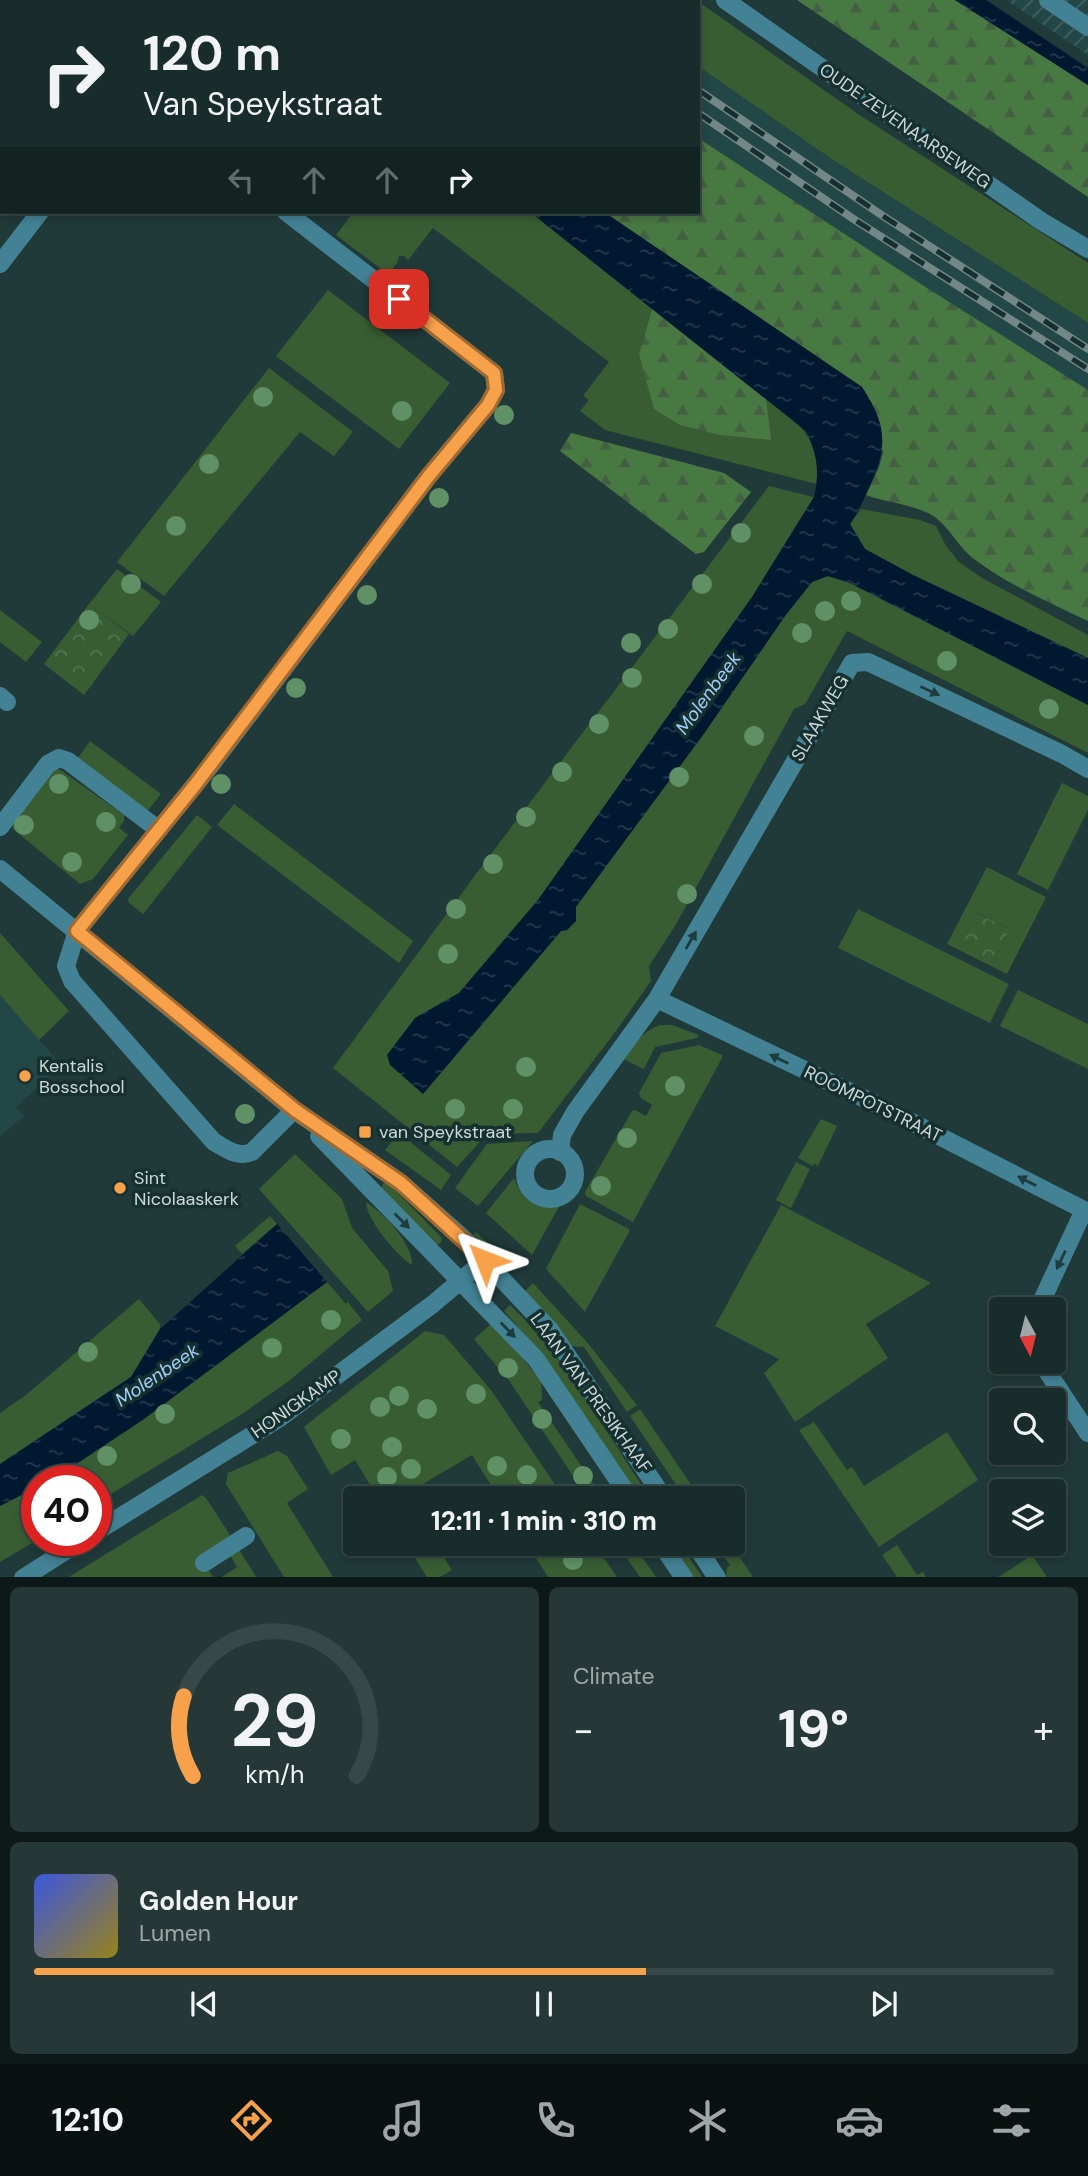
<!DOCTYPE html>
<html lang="en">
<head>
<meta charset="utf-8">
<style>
  body { margin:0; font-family:"DM Sans",sans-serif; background:#253837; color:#f1f3f6; height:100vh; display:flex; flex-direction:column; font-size:26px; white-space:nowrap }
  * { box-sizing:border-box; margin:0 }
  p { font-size:23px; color:#9fa7a9 }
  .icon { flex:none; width:38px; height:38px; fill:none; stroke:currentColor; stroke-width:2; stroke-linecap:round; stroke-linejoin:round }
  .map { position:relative; height:1577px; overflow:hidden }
  .sheet { display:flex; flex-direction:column; gap:10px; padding:10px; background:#0d1818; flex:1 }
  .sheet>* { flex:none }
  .top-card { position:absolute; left:0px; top:0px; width:700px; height:214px; box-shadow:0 4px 10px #0003,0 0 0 2px #364847; background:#182c2b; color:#f1f3f6; overflow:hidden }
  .needle { width:46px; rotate:173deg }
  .tools { position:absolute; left:989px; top:1297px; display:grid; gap:14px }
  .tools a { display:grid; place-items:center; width:77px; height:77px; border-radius:7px; background:#182c2b; box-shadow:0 4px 10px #0003,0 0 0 2px #364847; font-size:35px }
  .speed { position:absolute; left:21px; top:1465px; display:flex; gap:14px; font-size:35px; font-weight:700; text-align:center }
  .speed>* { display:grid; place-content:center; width:91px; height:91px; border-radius:50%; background:#182c2b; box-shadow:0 4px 10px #0003,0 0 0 2px #364847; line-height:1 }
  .speed .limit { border:10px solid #d22; background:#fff; color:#111 }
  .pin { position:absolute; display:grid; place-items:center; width:60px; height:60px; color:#fff; margin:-30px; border-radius:14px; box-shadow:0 4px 10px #0006 }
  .me { position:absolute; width:77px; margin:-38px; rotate:315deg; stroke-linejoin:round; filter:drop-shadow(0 0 5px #0008) }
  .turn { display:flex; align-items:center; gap:24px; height:147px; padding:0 28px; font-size:32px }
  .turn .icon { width:91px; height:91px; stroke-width:2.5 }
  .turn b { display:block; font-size:49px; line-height:60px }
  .lanes { display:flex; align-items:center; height:66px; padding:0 28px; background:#0003; justify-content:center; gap:35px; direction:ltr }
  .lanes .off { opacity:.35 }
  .big { font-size:52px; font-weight:800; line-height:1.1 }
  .sheet .card { flex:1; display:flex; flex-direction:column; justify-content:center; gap:10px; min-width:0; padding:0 24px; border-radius:10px; background:#253837 }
  .sheet .dial { align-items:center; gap:0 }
  .dial svg { height:182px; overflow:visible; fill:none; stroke:#364847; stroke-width:7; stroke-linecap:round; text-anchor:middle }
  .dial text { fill:#f1f3f6; stroke:none }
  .song { display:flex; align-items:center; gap:21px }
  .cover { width:84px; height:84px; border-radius:10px; background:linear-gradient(135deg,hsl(230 70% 55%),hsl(50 70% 35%)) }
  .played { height:7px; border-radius:4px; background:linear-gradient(90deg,#f7a14a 60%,#364847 60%) }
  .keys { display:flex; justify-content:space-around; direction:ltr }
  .heat { display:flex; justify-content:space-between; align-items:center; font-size:38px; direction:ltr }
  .sheet .tiles { flex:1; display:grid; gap:10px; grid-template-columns:1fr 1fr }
  .card:last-child { grid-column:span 2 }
  .trip { position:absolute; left:343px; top:1486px; width:402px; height:70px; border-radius:7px; background:#182c2b; box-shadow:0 4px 10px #0003,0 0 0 2px #364847; font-weight:800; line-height:70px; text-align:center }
  .dock { display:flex; height:112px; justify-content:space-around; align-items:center; background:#0a1211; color:#9fa7a9 }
  .dock .icon { width:49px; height:49px }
  .dock .active { color:#f7a14a }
  .dock b { font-size:32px; color:#f1f3f6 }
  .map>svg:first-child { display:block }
</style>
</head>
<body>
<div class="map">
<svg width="1088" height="1578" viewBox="0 0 1088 1578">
  <defs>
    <pattern id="industrial-furrows" width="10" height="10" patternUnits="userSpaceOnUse" patternTransform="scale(1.75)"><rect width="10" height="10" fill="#234746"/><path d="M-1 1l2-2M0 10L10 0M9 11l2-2" fill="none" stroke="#426160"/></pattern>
    <pattern id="forest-firs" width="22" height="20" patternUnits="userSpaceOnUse" patternTransform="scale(1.75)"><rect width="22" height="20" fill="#497942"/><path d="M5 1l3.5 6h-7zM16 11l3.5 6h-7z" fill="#446042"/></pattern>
    <pattern id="park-crowns" width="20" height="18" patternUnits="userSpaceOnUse" patternTransform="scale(1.75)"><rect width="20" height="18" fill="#385d33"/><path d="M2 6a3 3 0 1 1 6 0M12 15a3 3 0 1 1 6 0" fill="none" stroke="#537450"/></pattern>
    <pattern id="water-ripples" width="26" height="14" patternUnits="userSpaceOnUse" patternTransform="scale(1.75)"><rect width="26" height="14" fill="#001931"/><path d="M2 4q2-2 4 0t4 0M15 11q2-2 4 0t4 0" fill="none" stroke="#243a4e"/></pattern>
  </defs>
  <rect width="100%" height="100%" fill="#203a39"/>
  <path fill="#234746" d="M698,66L830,158L1088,323V390L924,286L698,138Z
    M0,995L62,1066L16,1107L24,1116L0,1136Z"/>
  <path fill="url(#industrial-furrows)" d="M1006,0H1088V55Z"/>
  <path fill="#385d33" d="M605,0H696L861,116L1088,263V323L830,158L698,66V2Z
    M350,212H530L652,309L639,354L770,440L766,399C800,425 821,437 817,484L605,430L580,411L589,400L583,396L609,362L433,228L408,260L404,256H399L397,263L388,274L336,235L352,214Z
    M328,290L450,383L399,449L276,356Z
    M269,368L353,432L334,456L300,432L164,596L117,562Z
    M769,486L814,497L752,597L538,900L459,993L415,1018L423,1094L561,931L567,930L576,921L575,907L703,735L785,616L812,582L828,576L850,583L1088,705V753L847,631L805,704L794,709L675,926L649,966L651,981L616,1031L538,1133L487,1134L457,1167L333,1068L479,870Z
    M861,509L920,520L936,526L946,546L959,562L982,578L1088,635V658L913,575L865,549L850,524Z
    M117,569L161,602L133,636L89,604Z
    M0,610L42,642L26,662L0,642Z
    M90,741L161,794L146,813L75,762Z
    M59,769L124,815V821L119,828L128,835L93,879L80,884L13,829L12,821L51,770Z
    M1062,783L1088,796V810L1048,890L1017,874Z
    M234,804L413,941L399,963L217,825Z
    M197,815L212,827L143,914L129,903L128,899Z
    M987,867L1046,897L1007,974L991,966L1010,929L978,913L959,950L947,944Z
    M858,909L1009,984L990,1023L838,948Z
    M0,933L69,1011L39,1040L0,995Z
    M1018,990L1088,1024V1069L1000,1026Z
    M660,1025H672L699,1035L697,1038L655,1047L644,1069L623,1059C634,1043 642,1032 660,1025Z
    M699,1045L722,1055V1058L633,1222L586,1196L585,1192L632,1111L635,1110L646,1116L652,1105L641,1098L639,1093L661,1053Z
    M821,1119L837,1126L818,1166L814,1163L813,1166L798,1158Z
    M399,1133L451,1175L441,1190L385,1150Z
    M533,1141L478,1206L455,1188L487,1144Z
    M295,1154L342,1199L352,1228L388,1271L393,1291L368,1312L259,1189Z
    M796,1162L810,1169L791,1208L776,1200Z
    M514,1178C523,1202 535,1208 560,1205L532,1255L486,1213Z
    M383,1183H388L440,1236L442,1239L440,1244H436L381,1190Z
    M366,1202C384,1214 413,1243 412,1265C397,1256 366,1219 366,1202Z
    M580,1204L629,1229V1232L585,1312L546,1269Z
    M781,1205L931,1283L866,1324L888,1358L795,1422L764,1373L779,1359L715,1326Z
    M270,1216L277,1224L242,1254L235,1246Z
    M476,1232L505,1258L503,1264L501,1265L472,1236Z
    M327,1282L346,1304L348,1302L362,1320L290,1380L242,1414L96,1503V1480H49L144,1419Z
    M533,1283L586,1341L637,1405L627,1412L584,1347L569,1346L525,1291Z
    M139,1299L160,1324V1329L131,1377L0,1464V1413L26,1395Z
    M510,1305C566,1358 607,1434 650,1498H639L544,1357L504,1311Z
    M491,1324L518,1352L541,1382L542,1400L538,1402L603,1498H588L510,1382L474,1339Z
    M425,1331L444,1335L491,1390L564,1498H499L472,1455L399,1498H378L355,1460L331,1475L304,1427Z
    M640,1409L700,1498H685L630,1416Z
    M814,1422L847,1470L852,1467L864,1486L947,1432L978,1480L879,1547L799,1430Z
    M278,1451L287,1456L308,1489L287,1503L333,1577H284L226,1484L228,1473Z
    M37,1487V1540L0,1562V1506Z
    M202,1495L206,1498L232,1538L202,1558L213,1577L67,1578Z
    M406,1544H435L452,1570L440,1577H427Z
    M527,1544H594L617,1577H548Z
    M617,1544H633L656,1577H640Z
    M669,1544H680L702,1577H692Z
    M715,1544H731L753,1577H726L727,1568L730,1565Z
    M897,1545L917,1575L923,1572L926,1577H897L882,1555Z
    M237,1546L256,1577L220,1578L237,1567L228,1552Z
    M1032,1555L1047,1577H997L1000,1576Z"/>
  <path fill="url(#forest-firs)" d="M316,0H511L513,2H319Z
    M797,0H955L1088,85V197Z
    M698,138L924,286L1088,390V621C1049,602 1008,585 974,559C956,545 948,523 928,513C909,504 885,502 866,495L879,467L883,452L862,387L604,212H698Z
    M652,309L766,399L771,440L720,435L680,425L654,409L639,354Z
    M571,433L724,473L751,492L704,552L696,554L560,451Z"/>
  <path fill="url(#park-crowns)" d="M89,604L129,634L84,695L44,664Z
    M977,913L1010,929L991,966L959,950Z"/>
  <path fill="url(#water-ripples)" d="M955,0H986L1088,68V85Z
    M530,212H604L862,387C888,426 888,448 868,490C862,503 858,513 850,524L865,549L913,575L1088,658V705L850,583L828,576L812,582L785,616L703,735L576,907V921L567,930L561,931L423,1094L390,1065L387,1055L415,1018L459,993L538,900L752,597L814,497C820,471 817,454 806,431Z
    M277,1224L327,1282L144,1419L63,1473L49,1480H37V1487L0,1506V1464L131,1377L160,1329Z"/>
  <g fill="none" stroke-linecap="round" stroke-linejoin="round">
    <path stroke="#438295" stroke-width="18" d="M47,0L49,2
      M725,0L1041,221L1088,249
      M1048,0L1088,27
      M286,212L494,373L496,390L488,405L428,477L211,765L77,931L66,966L72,981L214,1142C227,1149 237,1158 252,1152L294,1110
      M0,264L40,212
      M0,696L7,702
      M0,827L48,764L59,758L68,761L159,830
      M0,869L294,1110L401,1183L463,1238L550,1330L664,1498
      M657,999L890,1111L1088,1212
      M319,1136L536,1359L630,1498
      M525 1174a25 25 0 1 1 50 0a25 25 0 1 1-50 0Z
      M560,1152L562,1135L575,1112L657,999L852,663L868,662L1062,754L1088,769
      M1038,1309L1084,1210
      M1041,1362L1088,1433
      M96,1532L281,1417L433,1304L485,1260
      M661,1544L684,1578
      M695,1544L717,1578
      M204,1563L246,1536
      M23,1578L83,1540"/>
    <defs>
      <path id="rail" d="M540,0L543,2
        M572,0L574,2
        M698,90L883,216L1088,349
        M698,113L855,220L1088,369"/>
    </defs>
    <use href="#rail" stroke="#728786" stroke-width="8"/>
    <use href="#rail" stroke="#16302f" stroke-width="5" stroke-dasharray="16" stroke-linecap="butt"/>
  </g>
  <g fill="#609166">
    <circle cx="263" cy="397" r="10"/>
    <circle cx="402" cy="411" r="10"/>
    <circle cx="504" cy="415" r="10"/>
    <circle cx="209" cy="464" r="10"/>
    <circle cx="439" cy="498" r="10"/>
    <circle cx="176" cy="526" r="10"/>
    <circle cx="741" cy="533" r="10"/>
    <circle cx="131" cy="584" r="10"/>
    <circle cx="702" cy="584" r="10"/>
    <circle cx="367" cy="595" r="10"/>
    <circle cx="851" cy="601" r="10"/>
    <circle cx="825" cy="611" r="10"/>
    <circle cx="89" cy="620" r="10"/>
    <circle cx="668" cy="629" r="10"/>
    <circle cx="802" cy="633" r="10"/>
    <circle cx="631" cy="643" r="10"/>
    <circle cx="947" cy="661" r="10"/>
    <circle cx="632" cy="678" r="10"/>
    <circle cx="296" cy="688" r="10"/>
    <circle cx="1049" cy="709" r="10"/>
    <circle cx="599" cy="724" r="10"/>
    <circle cx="754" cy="736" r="10"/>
    <circle cx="562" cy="772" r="10"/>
    <circle cx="679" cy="777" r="10"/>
    <circle cx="59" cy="784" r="10"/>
    <circle cx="221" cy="784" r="10"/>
    <circle cx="526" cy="817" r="10"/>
    <circle cx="106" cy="822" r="10"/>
    <circle cx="24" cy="825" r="10"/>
    <circle cx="72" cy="862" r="10"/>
    <circle cx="493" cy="864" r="10"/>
    <circle cx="687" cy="894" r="10"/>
    <circle cx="456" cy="909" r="10"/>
    <circle cx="448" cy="954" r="10"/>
    <circle cx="526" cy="1067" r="10"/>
    <circle cx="675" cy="1086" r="10"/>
    <circle cx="455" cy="1109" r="10"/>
    <circle cx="513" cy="1109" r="10"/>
    <circle cx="245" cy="1114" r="10"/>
    <circle cx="627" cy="1138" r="10"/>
    <circle cx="601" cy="1186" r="10"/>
    <circle cx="331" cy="1320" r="10"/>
    <circle cx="272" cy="1348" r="10"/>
    <circle cx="88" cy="1352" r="10"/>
    <circle cx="508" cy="1368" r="10"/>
    <circle cx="476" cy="1394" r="10"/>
    <circle cx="399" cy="1396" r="10"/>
    <circle cx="380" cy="1407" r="10"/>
    <circle cx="427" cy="1409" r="10"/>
    <circle cx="165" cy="1414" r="10"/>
    <circle cx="542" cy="1419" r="10"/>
    <circle cx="341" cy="1439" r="10"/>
    <circle cx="392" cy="1447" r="10"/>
    <circle cx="107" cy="1456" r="10"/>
    <circle cx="497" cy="1466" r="10"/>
    <circle cx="411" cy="1469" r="10"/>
    <circle cx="527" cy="1475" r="10"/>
    <circle cx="583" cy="1476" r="10"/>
    <circle cx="387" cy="1477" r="10"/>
    <circle cx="573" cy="1560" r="10"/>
  </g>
  <defs><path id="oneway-solid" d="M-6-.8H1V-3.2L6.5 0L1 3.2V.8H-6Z" transform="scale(1.75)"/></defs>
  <g fill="#1d3c3e">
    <use href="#oneway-solid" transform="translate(930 691) rotate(25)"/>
    <use href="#oneway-solid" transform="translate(691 940) rotate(-60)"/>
    <use href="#oneway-solid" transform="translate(779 1059) rotate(-154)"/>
    <use href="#oneway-solid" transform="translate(1027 1181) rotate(-153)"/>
    <use href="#oneway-solid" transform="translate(402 1221) rotate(45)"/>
    <use href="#oneway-solid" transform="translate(1061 1260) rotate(115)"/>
    <use href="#oneway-solid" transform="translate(508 1330) rotate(46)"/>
  </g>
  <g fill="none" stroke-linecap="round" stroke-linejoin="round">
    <defs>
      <path id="route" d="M399,299L494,373L496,390L488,405L428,477L195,785L77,931L295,1110L401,1183L485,1260"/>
    </defs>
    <use href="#route" stroke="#a16930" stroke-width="18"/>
    <use href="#route" stroke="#f7a14a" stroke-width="12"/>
  </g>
  <g fill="#f7a14a" stroke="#16302f" stroke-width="2.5">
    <circle cx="25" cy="1076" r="7"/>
    <rect x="358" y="1125" width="14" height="14" rx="3.5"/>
    <circle cx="120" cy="1188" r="7"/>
  </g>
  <g text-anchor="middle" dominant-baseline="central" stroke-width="7" stroke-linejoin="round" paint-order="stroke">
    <g font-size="18" fill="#cbdad9" stroke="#16302f">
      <text transform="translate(905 126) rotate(35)">OUDE ZEVENAARSEWEG</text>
      <text transform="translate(820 718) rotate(-60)">SLAAKWEG</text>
      <text transform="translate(873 1104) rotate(26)">ROOMPOTSTRAAT</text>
      <text transform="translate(591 1393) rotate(54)">LAAN VAN PRESIKHAAF</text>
      <text transform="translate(296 1404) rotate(-35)">HONIGKAMP</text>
    </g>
    <g font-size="18" fill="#cbdad9" stroke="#16302f" text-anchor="start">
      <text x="39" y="1066">Kentalis<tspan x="39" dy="21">Bosschool</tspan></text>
      <text x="379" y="1132">van Speykstraat</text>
      <text x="134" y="1178">Sint<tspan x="134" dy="21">Nicolaaskerk</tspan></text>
    </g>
    <g font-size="19" font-style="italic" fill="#a0cef8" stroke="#16302f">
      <text transform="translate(708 693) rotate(-54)">Molenbeek</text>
      <text transform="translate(157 1375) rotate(-34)">Molenbeek</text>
    </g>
  </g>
</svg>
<div class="tools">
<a><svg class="needle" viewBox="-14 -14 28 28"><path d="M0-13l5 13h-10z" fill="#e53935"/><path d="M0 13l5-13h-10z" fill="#9fa7a9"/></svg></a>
<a><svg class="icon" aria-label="search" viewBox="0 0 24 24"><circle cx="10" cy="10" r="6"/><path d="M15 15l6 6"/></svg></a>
<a><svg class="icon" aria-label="layers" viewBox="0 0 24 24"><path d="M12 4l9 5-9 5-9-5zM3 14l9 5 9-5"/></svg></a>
</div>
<div class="speed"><div class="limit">40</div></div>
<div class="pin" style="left:399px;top:299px;background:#d93025"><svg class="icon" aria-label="arrive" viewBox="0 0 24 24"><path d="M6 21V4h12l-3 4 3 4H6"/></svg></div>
<svg class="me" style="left:485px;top:1260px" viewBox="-20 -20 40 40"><path d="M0-17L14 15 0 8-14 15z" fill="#f7a14a" stroke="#fff" stroke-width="4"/></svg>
<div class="trip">12:11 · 1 min · 310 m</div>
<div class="top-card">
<div class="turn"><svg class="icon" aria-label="right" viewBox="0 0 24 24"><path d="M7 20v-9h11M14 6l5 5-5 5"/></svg><div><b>120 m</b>Van Speykstraat</div></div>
<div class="lanes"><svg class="icon off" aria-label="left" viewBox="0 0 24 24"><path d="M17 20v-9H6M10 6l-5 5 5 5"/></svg><svg class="icon off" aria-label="ahead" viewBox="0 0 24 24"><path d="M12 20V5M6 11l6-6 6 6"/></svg><svg class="icon off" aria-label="ahead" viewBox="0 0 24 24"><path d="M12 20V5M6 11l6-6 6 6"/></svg><svg class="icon" aria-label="right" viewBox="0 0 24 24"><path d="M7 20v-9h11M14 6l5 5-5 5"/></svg></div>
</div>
</div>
<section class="sheet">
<div class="tiles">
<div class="card dial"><svg viewBox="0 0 100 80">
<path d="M14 69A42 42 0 1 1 86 69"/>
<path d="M14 69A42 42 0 0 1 10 34" stroke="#f7a14a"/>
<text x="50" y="56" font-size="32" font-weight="700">29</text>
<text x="50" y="72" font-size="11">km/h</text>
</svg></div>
<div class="card"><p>Climate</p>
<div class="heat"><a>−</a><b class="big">19°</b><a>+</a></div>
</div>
<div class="card">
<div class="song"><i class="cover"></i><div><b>Golden Hour</b><p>Lumen</p></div></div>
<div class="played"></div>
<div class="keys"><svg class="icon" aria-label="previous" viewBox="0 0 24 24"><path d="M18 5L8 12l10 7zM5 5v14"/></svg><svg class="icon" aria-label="pause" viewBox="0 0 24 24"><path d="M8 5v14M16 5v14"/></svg><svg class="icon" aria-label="next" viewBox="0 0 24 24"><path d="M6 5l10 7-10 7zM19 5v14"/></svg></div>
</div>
</div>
</section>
<nav class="dock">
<b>12:10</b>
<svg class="icon active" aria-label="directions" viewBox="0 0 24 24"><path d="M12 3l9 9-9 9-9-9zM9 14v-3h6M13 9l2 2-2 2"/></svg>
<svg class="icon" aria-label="music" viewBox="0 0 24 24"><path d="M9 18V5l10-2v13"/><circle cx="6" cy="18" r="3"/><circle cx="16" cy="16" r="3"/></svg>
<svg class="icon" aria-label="phone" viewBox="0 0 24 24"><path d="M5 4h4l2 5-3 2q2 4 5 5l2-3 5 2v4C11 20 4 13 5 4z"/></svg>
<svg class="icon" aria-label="climate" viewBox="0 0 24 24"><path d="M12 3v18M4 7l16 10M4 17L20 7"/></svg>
<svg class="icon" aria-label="car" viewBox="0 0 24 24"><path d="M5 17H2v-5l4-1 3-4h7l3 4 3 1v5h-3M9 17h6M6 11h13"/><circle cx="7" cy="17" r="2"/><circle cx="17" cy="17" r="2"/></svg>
<svg class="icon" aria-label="filters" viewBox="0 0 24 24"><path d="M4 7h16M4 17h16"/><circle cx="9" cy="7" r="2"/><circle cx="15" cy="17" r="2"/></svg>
</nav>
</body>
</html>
